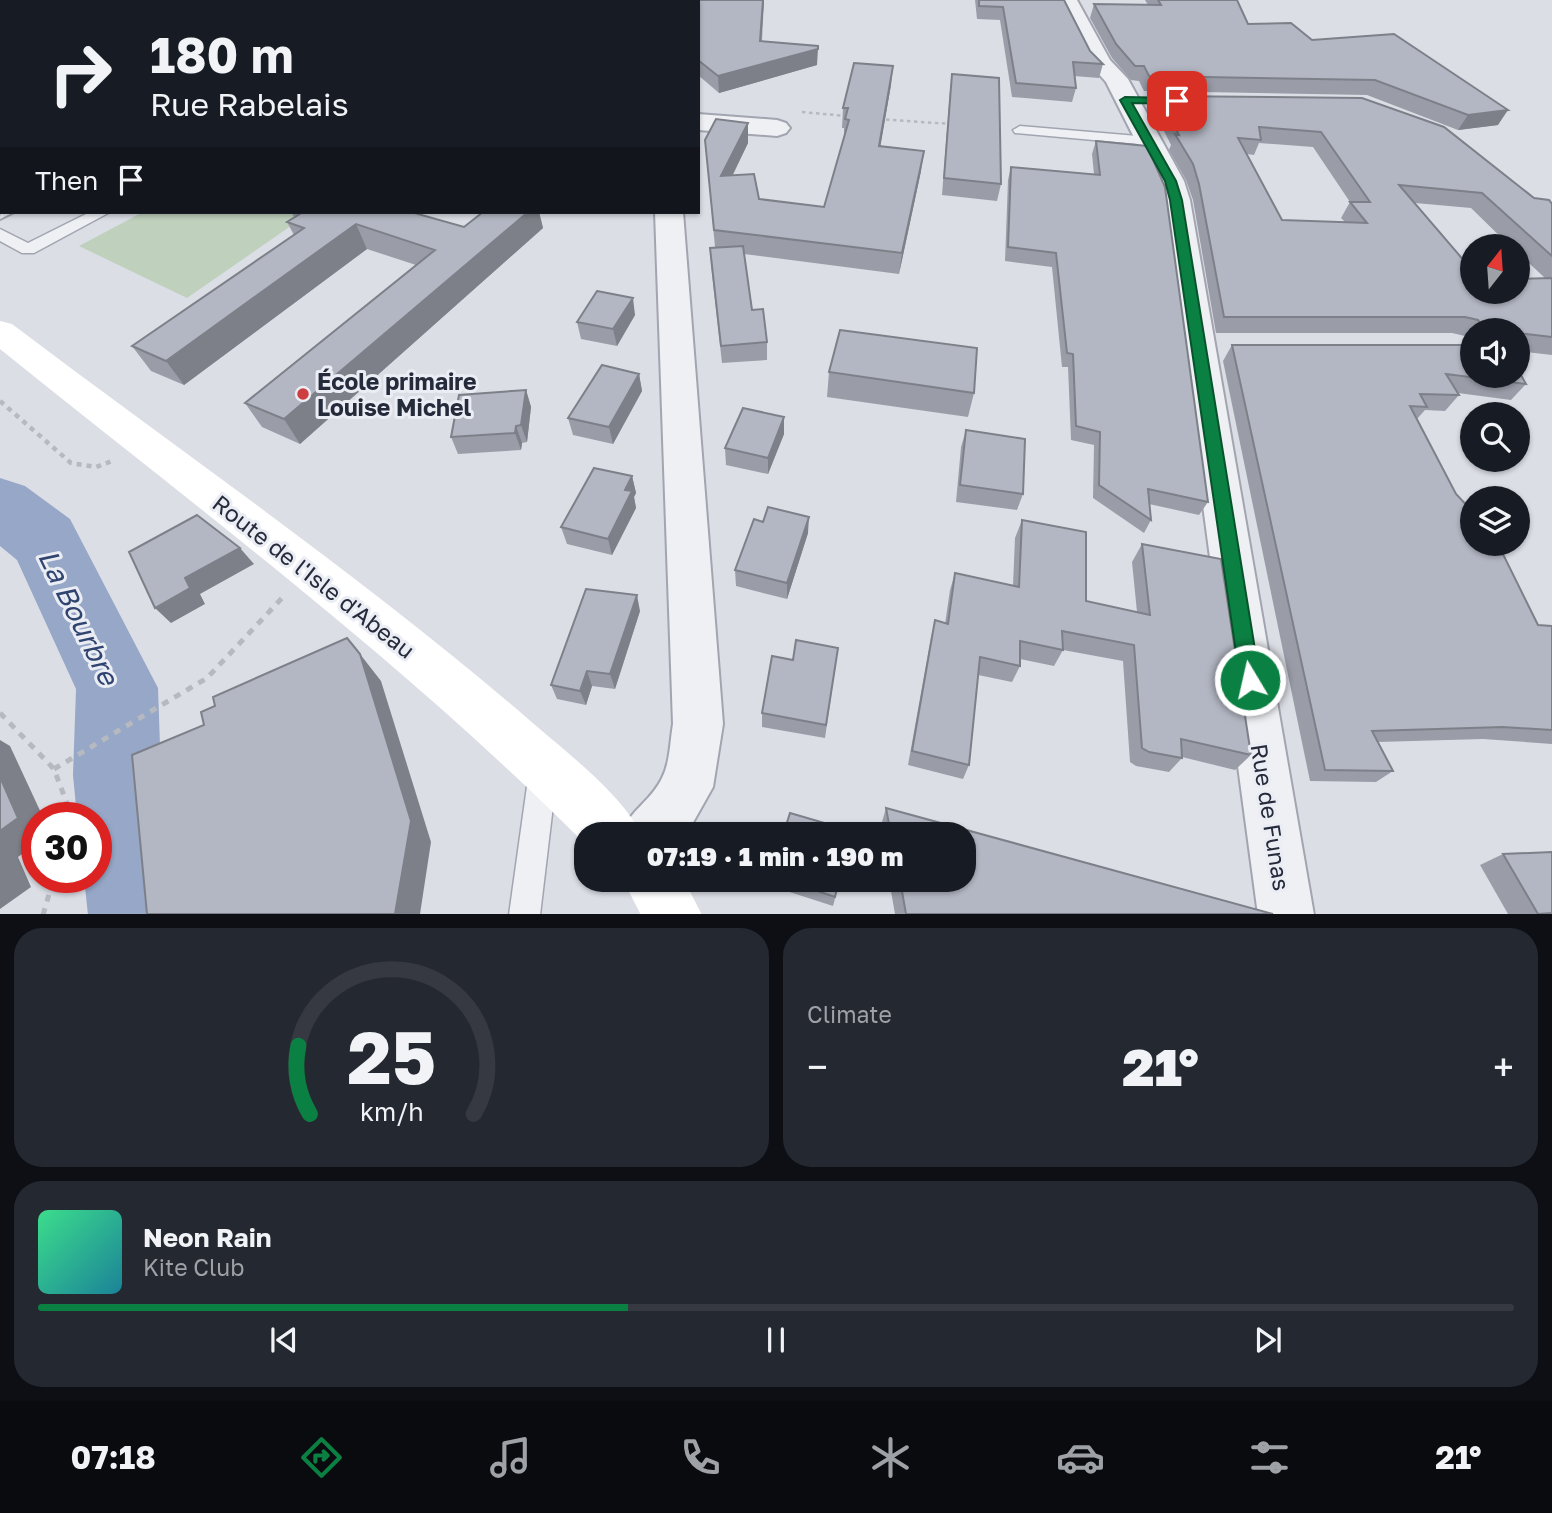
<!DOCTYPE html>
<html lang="en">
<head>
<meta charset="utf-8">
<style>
  body { margin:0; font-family:"Golos Text",sans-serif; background:#242831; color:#f1f3f6; height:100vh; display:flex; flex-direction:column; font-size:26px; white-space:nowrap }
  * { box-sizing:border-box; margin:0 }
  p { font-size:23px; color:#9ea1a6 }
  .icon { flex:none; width:38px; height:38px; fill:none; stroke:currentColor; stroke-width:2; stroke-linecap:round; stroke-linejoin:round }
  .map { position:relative; height:914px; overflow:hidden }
  .details { display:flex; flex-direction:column; gap:14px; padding:14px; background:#0d0f14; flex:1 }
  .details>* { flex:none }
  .guide { position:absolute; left:0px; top:0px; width:700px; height:214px; box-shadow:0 2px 5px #0004; background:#171b24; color:#f1f3f6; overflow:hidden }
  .needle { width:46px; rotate:17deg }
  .buttons { position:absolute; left:1460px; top:234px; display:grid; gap:14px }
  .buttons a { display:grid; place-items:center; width:70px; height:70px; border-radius:50%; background:#171b24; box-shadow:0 2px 5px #0004; font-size:35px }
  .speed { position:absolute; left:21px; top:802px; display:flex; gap:14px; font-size:35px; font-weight:700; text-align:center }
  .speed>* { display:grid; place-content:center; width:91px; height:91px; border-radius:50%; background:#171b24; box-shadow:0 2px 5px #0004; line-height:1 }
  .speed .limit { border:10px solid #d22; background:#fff; color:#111 }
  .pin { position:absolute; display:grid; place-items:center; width:60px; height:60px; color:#fff; margin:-30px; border-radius:14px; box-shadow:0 4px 10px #0006 }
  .me { position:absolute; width:77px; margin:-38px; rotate:351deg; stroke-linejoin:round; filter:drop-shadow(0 0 5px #0008) }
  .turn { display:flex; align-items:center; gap:24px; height:147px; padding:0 35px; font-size:32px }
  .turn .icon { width:91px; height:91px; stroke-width:2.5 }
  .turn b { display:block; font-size:49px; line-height:60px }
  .then { display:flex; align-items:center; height:66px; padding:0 35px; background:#0003; gap:14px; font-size:26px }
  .big { font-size:52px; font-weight:800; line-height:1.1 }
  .details .widget { flex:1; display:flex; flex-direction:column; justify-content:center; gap:10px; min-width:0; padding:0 24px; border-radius:28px; background:#242831 }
  .details .dial { align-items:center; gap:0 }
  .dial svg { height:182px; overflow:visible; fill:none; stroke:#363941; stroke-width:7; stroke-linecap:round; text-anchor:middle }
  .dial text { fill:#f1f3f6; stroke:none }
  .song { display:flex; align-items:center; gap:21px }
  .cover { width:84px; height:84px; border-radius:10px; background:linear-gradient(135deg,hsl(150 70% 55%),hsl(190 70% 35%)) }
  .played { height:7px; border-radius:4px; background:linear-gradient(90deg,#0b8043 40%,#363941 40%) }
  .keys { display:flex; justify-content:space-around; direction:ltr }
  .heat { display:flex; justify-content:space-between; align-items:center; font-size:38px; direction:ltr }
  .details .tiles { flex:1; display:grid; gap:14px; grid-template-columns:1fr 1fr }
  .widget:last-child { grid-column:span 2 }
  .trip { position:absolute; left:574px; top:822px; width:402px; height:70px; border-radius:28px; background:#171b24; box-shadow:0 2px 5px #0004; font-weight:800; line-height:70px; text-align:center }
  .tabs { display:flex; height:112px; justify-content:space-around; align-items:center; background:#090b0e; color:#9ea1a6 }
  .tabs .icon { width:49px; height:49px }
  .tabs .selected { color:#0b8043 }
  .tabs b { font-size:32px; color:#f1f3f6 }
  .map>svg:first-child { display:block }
</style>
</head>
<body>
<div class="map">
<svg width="1552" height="915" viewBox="0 0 1552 915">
  <rect width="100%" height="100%" fill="#dcdee6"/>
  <path fill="#bfd0bd" d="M143,212H311L187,298L79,246Z"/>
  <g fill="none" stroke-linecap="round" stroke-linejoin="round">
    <path fill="#96a7c7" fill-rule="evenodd" d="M0,478L25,486L70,519L158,688L161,775L186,915H88L84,877H96V817H77L73,775L76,689L17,560L0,546Z"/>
    <defs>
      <path id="lane" d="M1020,126L1149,137L1156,141L1149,145L1015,133L1013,130Z
        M90,212H110L34,253H22L0,241V229L28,243Z
        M543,758L553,762L557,772L540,915H509L529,772L533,762Z"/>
      <path id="street" d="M652,0H672L673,2H653Z
        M1057,0H1077L1110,60L1128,79L1184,181L1190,200L1314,915H1258L1162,200L1156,181L1106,82L1089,63Z
        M0,65H2V80L0,79Z
        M0,102H2L0,119Z
        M698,114L777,120L786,123L790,128L786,133L777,136L698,130Z
        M2,200V212H14L0,219Z
        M655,212H683L723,724L713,787L686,835H620C631,809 651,801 662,778C670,763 670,741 673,724Z"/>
    </defs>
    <use href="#lane" stroke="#a2a5b0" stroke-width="3"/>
    <use href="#street" stroke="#a2a5b0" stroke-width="4"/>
    <path stroke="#b6b9c0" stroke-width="2.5" stroke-dasharray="3.5 3.5" stroke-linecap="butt" d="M243,0L247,2
      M802,112L846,116
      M879,119L951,124"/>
    <path stroke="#b6b9c0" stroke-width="4.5" stroke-dasharray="5 5" stroke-linecap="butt" d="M0,401L71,463L96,467L112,461"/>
    <path stroke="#b6b9c0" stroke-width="5" stroke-dasharray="7 7" stroke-linecap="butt" d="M0,713L54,769L72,817
      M54,769L207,678L283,597
      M43,915L54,877"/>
    <use href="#lane" fill="#eef0f4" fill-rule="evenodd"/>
    <use href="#street" fill="#eef0f4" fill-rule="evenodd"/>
    <path fill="#fff" fill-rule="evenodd" d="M0,321L12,324C184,454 363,577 527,718C560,747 625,796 641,835H586V845C405,663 200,510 0,349Z
      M623,880H684L702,915H641Z"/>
  </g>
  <path fill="#9a9da8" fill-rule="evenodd" d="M0,0L2,2V23L0,22Z
    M679,0H764L762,41L817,65L719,93L698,75V2Z
    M975,0H1064L1090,51L1103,64L1099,78L1074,76L1076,88L1072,102L1012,97L1000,20L977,19Z
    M1145,0H1237L1248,24L1312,40L1498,125L1458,130L1367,95L1144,91L1139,81L1131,80L1112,58L1090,18L1094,4L1148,5Z
    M952,74L1001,184L997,201L942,195L950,90Z
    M891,85L880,146L921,171L899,274L744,254L752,310L767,342V360L722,363L711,265L710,248L715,247L705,140L748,123V143L733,175L759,199L824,207L844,139V128H842L843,108Z
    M1159,96L1362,98L1534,198L1552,204V355L1517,351V331H1472V376L1526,384L1511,400L1458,393L1459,395L1445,411L1425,410L1417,419L1456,494L1538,625L1552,626V744L1483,739L1378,742L1393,771L1376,782L1310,781L1223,361L1232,345H1465L1470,343L1465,336L1452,333H1216L1193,200L1186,180L1169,150L1171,145L1154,111ZM1259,143L1313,147L1350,202L1341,218L1345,222L1282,220L1247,154L1254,155ZM1415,203L1471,208L1511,247H1517V252L1545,278L1472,292Z
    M1096,141L1208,502L1199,515L1149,504L1151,520L1144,533L1093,498L1094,445L1071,440L1068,367H1062L1052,267L1005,261L1008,180L1011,167L1094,174L1092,154Z
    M291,212H411L464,227L483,212H539L543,228L300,444L262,427L245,403L416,265L367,249L184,385L151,371L132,346L294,235L287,222L294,217Z
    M635,315L617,346L581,339L577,322Z
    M829,372L974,393L968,417L827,397Z
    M639,374L642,391L613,444L573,435L568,418Z
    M526,390L531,407L527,442L522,443L521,450L458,454L451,437Z
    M784,417V434L768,474L726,465L725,448Z
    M966,430L1023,494L1017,510L956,502L961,447Z
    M632,476L636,493L634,497L636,508L612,555L567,544L561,527Z
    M1022,520L1086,601L1137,612L1132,562L1142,544L1251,755L1235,770L1182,757V758L1169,772L1136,766L1130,762L1123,661L1063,650L1054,666L1020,659V666L1012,682L978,675L969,765L963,779L908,765L931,637L935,620L945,624L950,590L955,573L1013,585L1015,538Z
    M808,533L787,599L736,586L735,570Z
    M640,611L615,689L592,686L586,705L557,699L551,685Z
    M793,660L836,663L825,738L762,727V713Z
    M886,808L1273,914H895L889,880H964V835H881L880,829Z
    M1552,852V914H1508L1480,865L1503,854Z
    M771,880H840L833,906L771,886Z"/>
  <path fill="#7d8088" d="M556,0H584V2H554Z
    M763,0H764L760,57V41Z
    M818,49L817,65L719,93L718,76Z
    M893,66L891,85L877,166L879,146Z
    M1508,110L1498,125L1458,130L1468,115Z
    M748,123V143L722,196L721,176Z
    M924,151L921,171L899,274L902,253Z
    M0,181L2,184V191L0,192Z
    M528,212H539L543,228L300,444L284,419Z
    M356,224L367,249L184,385L166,361Z
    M633,298L635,315L617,346L613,329Z
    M639,374L642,391L613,444L609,427Z
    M526,390L531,407L527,442L521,425Z
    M784,417V434L768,474V458Z
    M516,426L522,443L521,450L515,433Z
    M632,476L636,493L634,497L636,508L612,555L608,539L625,490Z
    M809,517L808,533L787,599V583Z
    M240,548L254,564L200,594L205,604L171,623L155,608L185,578Z
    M637,595L640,611L615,689L610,674Z
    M360,654L381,681L431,842L420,914H395Z
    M587,671L592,686L586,705L580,691Z
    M0,740L10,746L43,817H37V843L18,857L31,887L0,909Z"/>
  <path fill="#b3b7c3" stroke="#7d8088" stroke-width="2" fill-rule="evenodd" d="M0,0H222L227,2H2V11L0,10Z
    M320,0H556L554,2H316Z
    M604,0H632V2H603Z
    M679,0H763L760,41L818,46V49L718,76L698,60V2H678Z
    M979,0H1064L1090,51L1103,64L1073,62L1076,88L1016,83L1003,7L979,6Z
    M1158,0H1237L1248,24L1291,23L1312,40L1394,34L1508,110L1468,115L1375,80L1149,76L1144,66H1135L1116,44L1094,4L1161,5Z
    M854,63L893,66L879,146L924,151L902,253L714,230L705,140L716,119L748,123L721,176L754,174L759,199L824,207L849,120L845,119L848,108H843Z
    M952,74L999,78L1001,184L944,178Z
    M1159,96L1362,98L1444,127L1534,198L1549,200L1552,204V256L1482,193L1399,185L1472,270V292H1517V279L1552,278V337L1517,333V331H1484V330L1478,320L1465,317H1224L1199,184L1193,164L1175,134L1179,135ZM1259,127L1321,132L1370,202H1350L1367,223L1282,220L1238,138L1261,140Z
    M1096,141L1147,146L1165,187L1208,502L1148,489L1151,520L1099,485L1100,432L1076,426L1073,354L1067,353L1056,253L1008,247L1011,167L1100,175Z
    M303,212H411L464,227L483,212H528L284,419L245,403L435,250L356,224L166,361L132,346L304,228L287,222Z
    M743,246L752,310L763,309L767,342L721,346L710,248Z
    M597,291L633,298L613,329L577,322Z
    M840,330L977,348L974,393L829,372Z
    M1472,343V376H1517V368L1526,384L1446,374L1459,395L1420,394L1427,407L1410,406L1456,494L1472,511V544H1498L1538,625L1552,626V730L1503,727L1372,731L1393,771L1325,770L1232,345H1465Z
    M602,365L639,374L609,427L568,418Z
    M526,390L521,425L516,426L515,433L451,437L459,395Z
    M743,408L784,417L768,458L725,448Z
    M966,430L1025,439L1023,494L960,485Z
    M594,468L632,476L625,490L632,491L608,539L561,527Z
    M768,507L809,517L787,583L735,570L754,519L763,522Z
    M197,515L240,548L185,578L190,588L155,608L129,552Z
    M1022,520L1086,532V601L1150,615L1142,544L1221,559L1251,755L1181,739L1182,758L1149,752L1142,748L1134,645L1062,631L1063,650L1020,641V666L980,657L969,765L912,751L935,620L948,624L955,573L1019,587Z
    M586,589L637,595L610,674L587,671L580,691L551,685Z
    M347,638L360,654L411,821L395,914H147L132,755L204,725L201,712L215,706L213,697Z
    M796,640L838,648L826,725L762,713L772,656L793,660Z
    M0,777L18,818L0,831Z
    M886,808L1273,914H906L900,880H964V835H891Z
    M790,813L852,831V835H783Z
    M1552,852V913L1538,914L1503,854Z
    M785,880H839L835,897Z"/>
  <path fill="#0b8043" stroke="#07532c" stroke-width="2" d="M1125,97L1177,98L1182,101L1177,104L1132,103L1176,181L1182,200L1260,680L1257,686L1250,689L1243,686L1240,680L1170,200L1165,181L1120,100Z"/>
  <circle fill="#cd3e41" stroke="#ebedf4" stroke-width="2.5" cx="303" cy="394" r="7"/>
  <g text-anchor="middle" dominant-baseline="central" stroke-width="6" stroke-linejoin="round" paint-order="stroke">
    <g font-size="23" font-weight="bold" fill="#262b3c" stroke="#ebedf4" text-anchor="start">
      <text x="317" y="381">École primaire<tspan x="317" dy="26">Louise Michel</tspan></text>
    </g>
    <g font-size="23" fill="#262b3c" stroke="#ebedf4">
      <text transform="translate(314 576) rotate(38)">Route de l'Isle d'Abeau</text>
      <text transform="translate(1271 817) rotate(81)">Rue de Funas</text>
    </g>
    <g font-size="28" font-style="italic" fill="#304470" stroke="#ebedf4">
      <text transform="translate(79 617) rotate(64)">La Bourbre</text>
    </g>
  </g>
</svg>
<div class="buttons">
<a><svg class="needle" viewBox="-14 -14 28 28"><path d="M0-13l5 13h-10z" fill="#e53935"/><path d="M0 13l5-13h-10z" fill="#9ea1a6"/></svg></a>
<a><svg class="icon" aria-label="sound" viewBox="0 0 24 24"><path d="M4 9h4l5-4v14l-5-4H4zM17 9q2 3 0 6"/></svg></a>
<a><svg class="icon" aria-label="search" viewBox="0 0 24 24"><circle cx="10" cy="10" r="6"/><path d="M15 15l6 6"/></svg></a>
<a><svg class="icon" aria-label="layers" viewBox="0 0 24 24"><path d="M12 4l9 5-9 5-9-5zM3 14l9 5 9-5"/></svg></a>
</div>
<div class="speed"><div class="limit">30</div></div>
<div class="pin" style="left:1177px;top:101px;background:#d93025"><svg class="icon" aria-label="arrive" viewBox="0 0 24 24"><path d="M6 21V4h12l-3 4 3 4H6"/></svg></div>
<svg class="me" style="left:1250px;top:680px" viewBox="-20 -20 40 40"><circle r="17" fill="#0b8043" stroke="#fff" stroke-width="3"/><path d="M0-11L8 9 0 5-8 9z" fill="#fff"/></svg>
<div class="trip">07:19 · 1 min · 190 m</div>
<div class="guide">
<div class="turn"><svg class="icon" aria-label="right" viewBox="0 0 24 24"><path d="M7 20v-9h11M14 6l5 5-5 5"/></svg><div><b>180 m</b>Rue Rabelais</div></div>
<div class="then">Then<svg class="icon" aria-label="arrive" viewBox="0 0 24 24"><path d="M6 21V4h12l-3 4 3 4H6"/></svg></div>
</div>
</div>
<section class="details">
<div class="tiles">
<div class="widget dial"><svg viewBox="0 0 100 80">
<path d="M14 69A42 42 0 1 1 86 69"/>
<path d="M14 69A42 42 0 0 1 9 39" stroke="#0b8043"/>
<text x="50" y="56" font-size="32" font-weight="700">25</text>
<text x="50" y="72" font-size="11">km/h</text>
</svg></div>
<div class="widget"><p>Climate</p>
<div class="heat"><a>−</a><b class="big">21°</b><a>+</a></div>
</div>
<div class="widget">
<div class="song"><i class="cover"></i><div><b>Neon Rain</b><p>Kite Club</p></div></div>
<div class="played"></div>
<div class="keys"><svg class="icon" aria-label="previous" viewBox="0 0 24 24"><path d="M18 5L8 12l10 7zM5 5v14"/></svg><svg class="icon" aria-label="pause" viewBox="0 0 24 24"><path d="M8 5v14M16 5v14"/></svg><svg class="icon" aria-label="next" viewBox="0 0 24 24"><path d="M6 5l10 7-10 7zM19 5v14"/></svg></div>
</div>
</div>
</section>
<nav class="tabs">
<b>07:18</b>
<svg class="icon selected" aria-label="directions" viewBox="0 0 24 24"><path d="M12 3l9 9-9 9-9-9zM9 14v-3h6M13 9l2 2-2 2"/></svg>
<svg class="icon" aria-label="music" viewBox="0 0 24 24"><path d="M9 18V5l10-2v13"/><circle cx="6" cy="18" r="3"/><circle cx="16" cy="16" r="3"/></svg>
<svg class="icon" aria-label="phone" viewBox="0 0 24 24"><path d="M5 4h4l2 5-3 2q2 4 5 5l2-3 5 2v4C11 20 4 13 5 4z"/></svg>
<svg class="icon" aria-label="climate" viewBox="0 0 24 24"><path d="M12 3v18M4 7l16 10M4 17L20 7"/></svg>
<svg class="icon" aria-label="car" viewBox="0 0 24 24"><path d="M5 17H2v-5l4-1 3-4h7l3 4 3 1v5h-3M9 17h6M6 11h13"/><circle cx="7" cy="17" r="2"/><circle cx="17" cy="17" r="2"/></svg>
<svg class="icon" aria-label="filters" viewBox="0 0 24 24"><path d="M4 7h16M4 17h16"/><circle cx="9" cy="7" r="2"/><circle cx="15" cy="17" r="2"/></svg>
<b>21°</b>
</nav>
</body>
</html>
